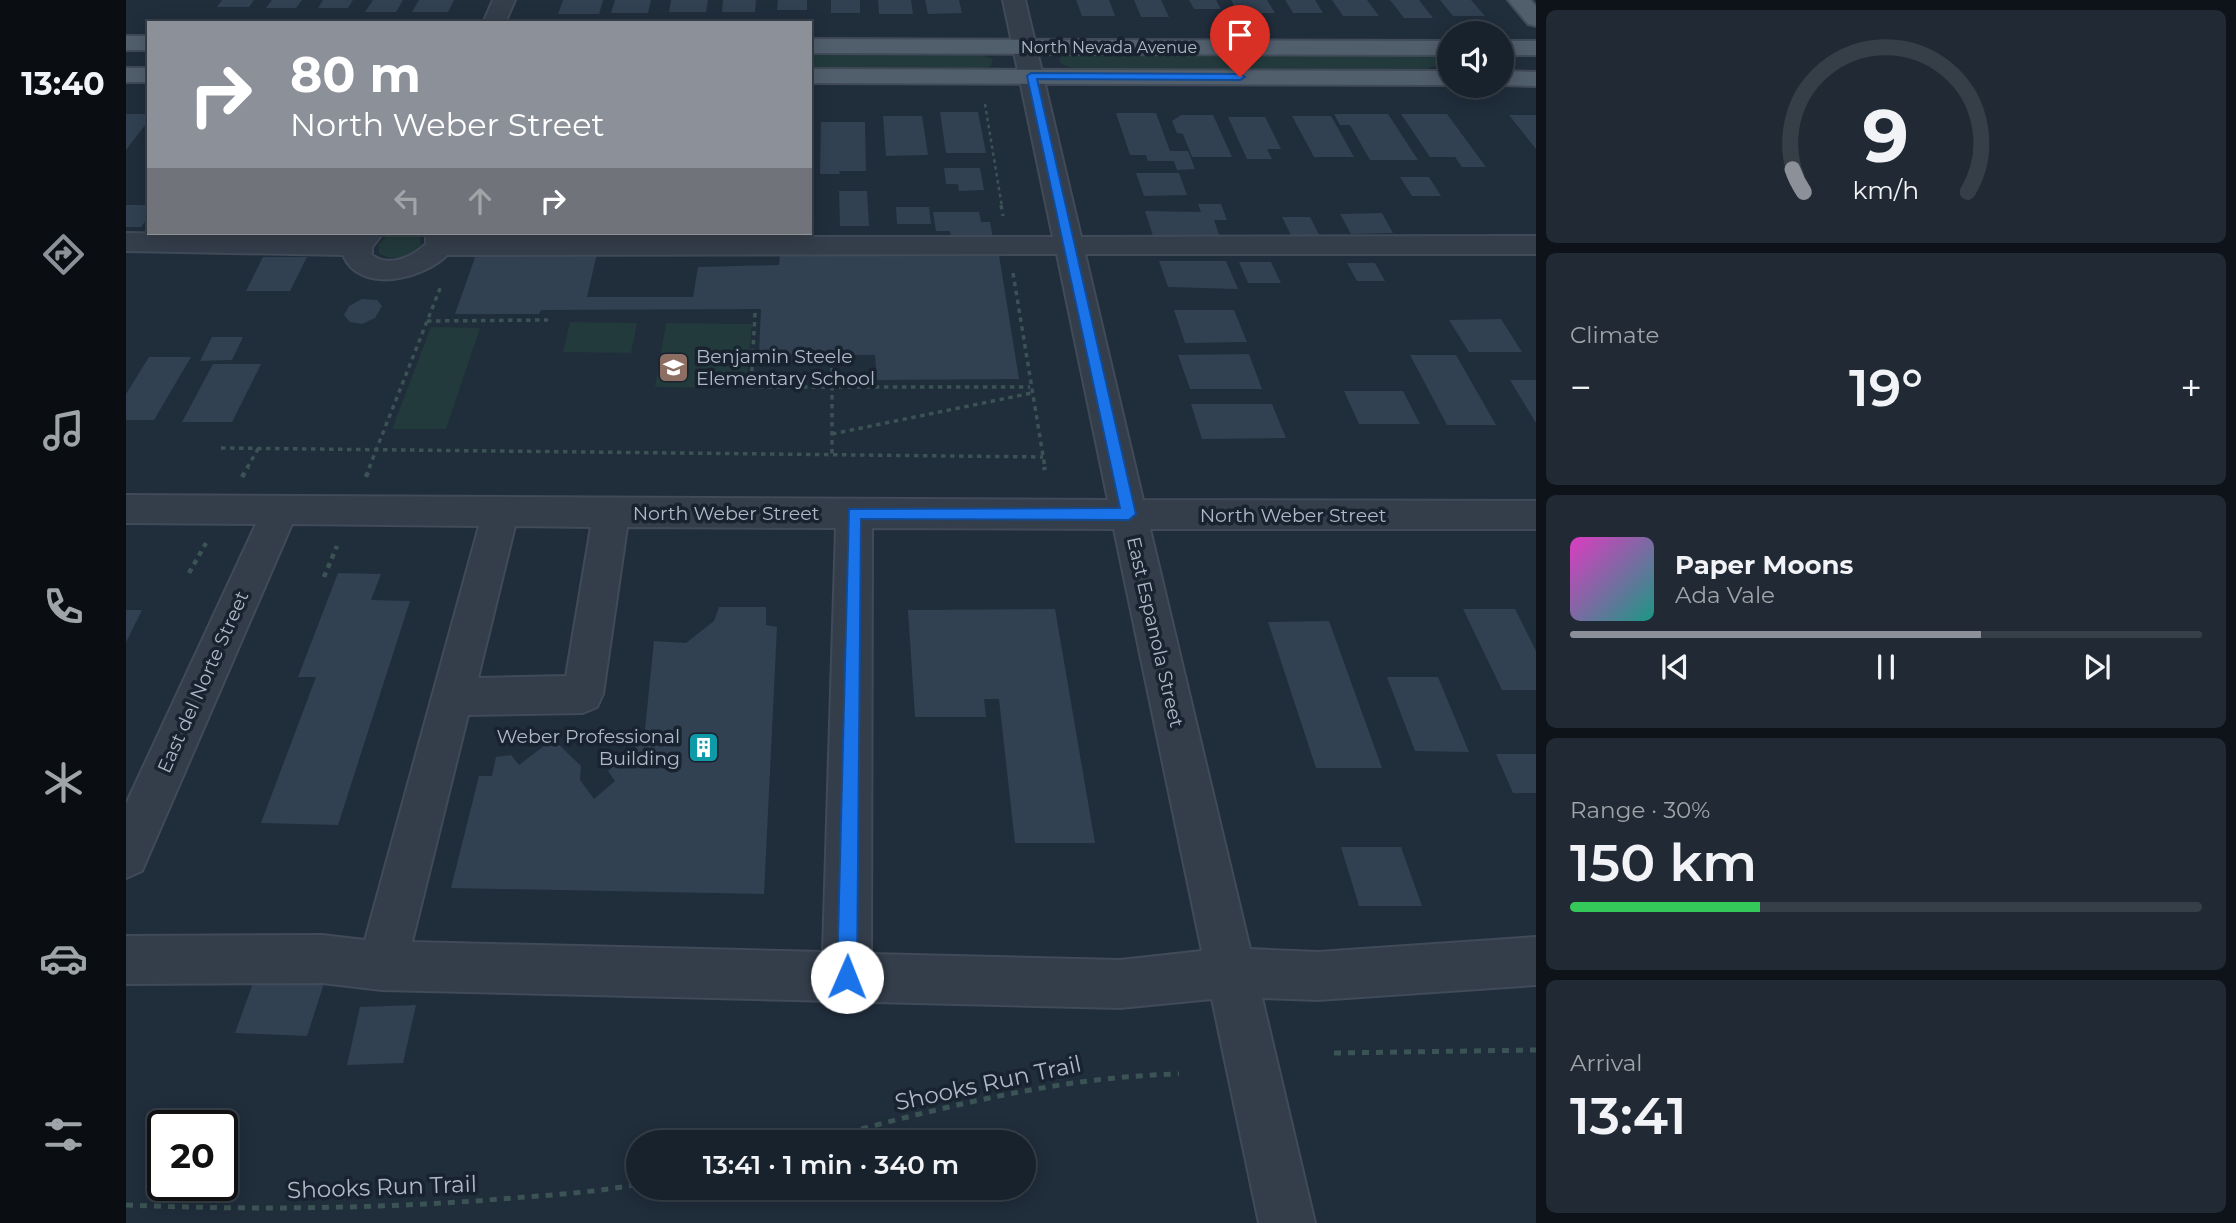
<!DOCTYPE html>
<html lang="en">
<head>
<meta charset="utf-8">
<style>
  body { margin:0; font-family:Montserrat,sans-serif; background:#212a34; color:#f1f3f6; height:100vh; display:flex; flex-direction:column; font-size:26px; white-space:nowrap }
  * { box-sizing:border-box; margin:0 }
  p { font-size:23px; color:#9fa4a9 }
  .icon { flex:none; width:38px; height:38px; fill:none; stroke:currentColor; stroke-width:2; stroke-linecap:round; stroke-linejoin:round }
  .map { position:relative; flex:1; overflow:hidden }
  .sheet { display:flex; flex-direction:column; gap:10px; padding:10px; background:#0d1318; width:700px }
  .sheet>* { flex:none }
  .guide { position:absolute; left:21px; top:21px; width:665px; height:214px; border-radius:0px; box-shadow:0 4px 18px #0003,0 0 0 2px #363f48; background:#8c9099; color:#fff; overflow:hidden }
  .controls { position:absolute; left:1311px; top:21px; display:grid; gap:14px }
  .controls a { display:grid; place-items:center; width:77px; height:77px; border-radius:50%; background:#18222c; box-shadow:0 4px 18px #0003,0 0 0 2px #363f48; font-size:35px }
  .speed { position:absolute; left:21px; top:1110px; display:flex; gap:14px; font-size:35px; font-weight:700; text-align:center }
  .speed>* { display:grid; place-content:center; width:91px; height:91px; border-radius:50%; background:#18222c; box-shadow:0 4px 18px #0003,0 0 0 2px #363f48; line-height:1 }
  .speed .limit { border:4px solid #111; border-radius:10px; background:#fff; color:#111 }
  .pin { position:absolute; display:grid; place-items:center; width:60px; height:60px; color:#fff; margin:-72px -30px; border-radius:50% 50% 50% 0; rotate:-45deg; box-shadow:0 0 7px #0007 }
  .pin .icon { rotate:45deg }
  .me { position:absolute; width:77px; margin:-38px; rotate:1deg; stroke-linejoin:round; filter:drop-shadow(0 0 5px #0008) }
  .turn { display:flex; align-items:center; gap:24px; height:147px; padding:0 28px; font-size:32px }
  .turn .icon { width:91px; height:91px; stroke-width:2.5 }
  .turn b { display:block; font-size:49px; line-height:60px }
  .lanes { display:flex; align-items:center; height:66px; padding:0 28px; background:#0003; justify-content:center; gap:35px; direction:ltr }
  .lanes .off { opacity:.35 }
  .big { font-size:52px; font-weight:600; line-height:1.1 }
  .sheet .tile { flex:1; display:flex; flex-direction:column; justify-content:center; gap:10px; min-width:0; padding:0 24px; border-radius:10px; background:#212a34 }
  .sheet .dial { align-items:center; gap:0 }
  .dial svg { height:182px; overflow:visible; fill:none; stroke:#363f48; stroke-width:7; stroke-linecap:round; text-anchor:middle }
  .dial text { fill:#f1f3f6; stroke:none }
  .song { display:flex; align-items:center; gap:21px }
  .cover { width:84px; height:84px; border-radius:10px; background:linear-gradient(135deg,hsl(310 70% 55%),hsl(170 70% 35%)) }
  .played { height:7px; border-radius:4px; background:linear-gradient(90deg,#8c9099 65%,#363f48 65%) }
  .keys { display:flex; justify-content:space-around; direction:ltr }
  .heat { display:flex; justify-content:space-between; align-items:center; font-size:38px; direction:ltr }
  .charge { height:10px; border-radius:5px; background:linear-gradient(90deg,#34c759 30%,#363f48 0) }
  .trip { position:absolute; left:500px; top:1130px; width:410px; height:70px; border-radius:35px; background:#18222c; box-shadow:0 4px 18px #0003,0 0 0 2px #363f48; font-weight:600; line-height:70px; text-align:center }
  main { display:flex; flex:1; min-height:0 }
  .dock { display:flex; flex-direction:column; width:126px; justify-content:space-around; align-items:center; background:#0a0e12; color:#9fa4a9 }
  .dock .icon { width:49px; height:49px }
  .dock .active { color:#8c9099 }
  .dock b { font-size:32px; color:#f1f3f6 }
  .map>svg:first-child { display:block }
</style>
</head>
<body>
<main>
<nav class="dock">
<b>13:40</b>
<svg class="icon active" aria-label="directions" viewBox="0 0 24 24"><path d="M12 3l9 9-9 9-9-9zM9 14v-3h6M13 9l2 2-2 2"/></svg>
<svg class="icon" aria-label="music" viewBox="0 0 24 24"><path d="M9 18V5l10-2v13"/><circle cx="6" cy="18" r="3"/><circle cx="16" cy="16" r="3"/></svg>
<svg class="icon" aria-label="phone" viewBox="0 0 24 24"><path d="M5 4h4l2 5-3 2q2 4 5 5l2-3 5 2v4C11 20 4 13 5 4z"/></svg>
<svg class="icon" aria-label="climate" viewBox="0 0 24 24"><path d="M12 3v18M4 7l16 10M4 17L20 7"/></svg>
<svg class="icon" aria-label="car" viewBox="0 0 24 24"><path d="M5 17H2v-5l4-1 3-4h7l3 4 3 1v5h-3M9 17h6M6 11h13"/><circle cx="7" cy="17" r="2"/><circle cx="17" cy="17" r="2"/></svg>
<svg class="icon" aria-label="filters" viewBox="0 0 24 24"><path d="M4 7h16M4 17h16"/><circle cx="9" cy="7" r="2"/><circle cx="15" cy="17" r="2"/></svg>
</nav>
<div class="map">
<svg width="1410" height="1223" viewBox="0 0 1410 1223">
  <rect width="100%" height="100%" fill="#202d3b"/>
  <path fill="#223a3c" d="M684,51H845L867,59L865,66L854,70L684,69Z
    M938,53H1323V66H1307L1296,72L952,70L935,64L933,59Z
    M270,233H287L294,237L295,245C285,258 267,262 253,253L252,245L260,237Z
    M444,322L511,323L505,353L437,352Z
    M540,323L626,324L620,388L529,387Z
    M305,327L354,328L320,429H266Z"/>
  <path fill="#314152" d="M96,0H128L123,7H91Z
    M146,0H176L170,8H140Z
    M197,0H227L222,8H192Z
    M247,0H277L270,12H239Z
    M293,0H328L322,12H286Z
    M437,0H477L473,14H432Z
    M489,0H525L522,13H485Z
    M545,0H582L580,12H543Z
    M597,0H630L629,12H596Z
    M652,0H681V10H651Z
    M705,0H734V13H705Z
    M752,0H785L787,14H753Z
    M799,0H833L836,13L802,14Z
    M950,0H983L989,16H956Z
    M1008,0H1035L1043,17H1015Z
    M1063,0H1090L1095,9H1068Z
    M1105,0H1141L1149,13H1112Z
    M1159,0H1189L1197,13H1167Z
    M1206,0H1241L1253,16H1217Z
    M1264,0H1293L1307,18H1278Z
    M1314,0H1345L1359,16H1327Z
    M814,112H852L860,153H820Z
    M990,113H1030L1044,151H1062L1069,169L1051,170L1048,161H1022L1020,155H1004Z
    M0,114H23V120L0,150Z
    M1208,114H1262L1292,160H1244L1224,125H1214Z
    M1275,114H1321L1360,167H1336L1329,157H1304Z
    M1055,115H1087L1106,157H1066L1057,134L1051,133L1046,121Z
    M1383,115H1410V149Z
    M757,116H796L802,155L760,156Z
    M1166,116H1205L1228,157H1188Z
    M1102,117H1139L1155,149H1141L1146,159H1121Z
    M695,122H739L740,171H713L714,174H694Z
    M818,168H854L858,190L833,191L832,184H820Z
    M1010,173H1053L1061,195L1018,196Z
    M1274,177H1303L1315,196H1286Z
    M713,191H741L743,226H714Z
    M1072,204H1095L1101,220H1088L1095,240L1028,239L1019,211L1075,212Z
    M0,205H23V216L15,227H0Z
    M770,207H803L805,224H771Z
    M807,212H853L855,222H864L867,238L825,239L824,231H810Z
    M1256,213L1267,233L1225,234L1214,214Z
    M1156,217H1184L1195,239H1167Z
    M352,249H472L461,297H567L572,267L653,265L654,255H873L893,379L751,380L749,355L633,354L635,309L415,310L413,314H329Z
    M137,257H181L164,291H120Z
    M1033,261H1100L1112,289L1042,287Z
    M1113,262H1145L1155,283H1122Z
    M1221,263H1249L1259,281H1231Z
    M236,299L251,300L256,306L249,318L236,324L224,322L218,315L223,306Z
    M1048,310H1108L1121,342L1059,343Z
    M1375,319L1396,352H1343L1323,320Z
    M86,337H117L106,360L74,361Z
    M1123,354L1136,389H1064L1052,355Z
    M1284,355H1330L1370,425H1321Z
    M23,357H65L28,420H0V394Z
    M87,364H135L106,422H56Z
    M1384,380H1410V423Z
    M1218,391H1277L1294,424H1233Z
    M1065,404H1146L1160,438L1076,439Z
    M212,573L255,574L245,600L284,601L212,825L135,823L190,677H172Z
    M593,607H640V625L651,627L638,894L325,888L353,776H366L370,757L385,755L393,765L427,739L455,766L454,780L468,799L489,781L482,771L518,739L528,641L560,643L588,621Z
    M929,609L969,843H889L873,699H858L860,717H789L782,610Z
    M1337,609H1389L1410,651V690H1376Z
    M0,610H16L0,642Z
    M1203,621L1256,768H1190L1142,622Z
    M1261,677H1312L1343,752L1289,751Z
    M1370,754H1410V793H1387Z
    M1215,847H1275L1296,906H1233Z
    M132,969L202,971L181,1036L109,1033Z
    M290,1005L277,1063L221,1065L234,1007Z"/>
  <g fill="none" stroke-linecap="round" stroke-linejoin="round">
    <defs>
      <path id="minor" d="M367,0H389L379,23H357Z
        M877,0H899L955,237L1410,236V254H959L1017,500L1410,501V529H1024L1124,949L1192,952L1410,937V985L1192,1000L1136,998L1189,1223H1133L1086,999L994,1008L256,990L196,983L0,984V936L196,935L239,940L353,526L166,524L16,871L0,878V804L130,524L0,523V495L982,500L931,254L321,255C297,279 234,295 217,255L0,251V233L224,237L228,233H257L246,247V255C263,268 286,257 300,244V233H328V237H927ZM389,526L465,527L440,676L352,678ZM501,527L710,528L697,952L286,942L342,715L457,713L471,707L477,694ZM746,528L988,529L1076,951L994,960L745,954Z"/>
      <path id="major" d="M1382,0H1405L1410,6V26L1402,24Z
        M0,36H23V50H0Z
        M684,39L1323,41V55L684,53Z
        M1376,41H1410V55H1376Z
        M0,68H23V82H0Z
        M684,69L1323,71V85L684,83Z
        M1376,71L1410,72V86L1376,85Z"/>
    </defs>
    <use href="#minor" stroke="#404a58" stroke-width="4"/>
    <use href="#major" stroke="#404a58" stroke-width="4"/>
    <path stroke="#3b5354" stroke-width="2.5" stroke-dasharray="3.5 3.5" stroke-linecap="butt" d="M859,104L876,207"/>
    <path stroke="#3b5354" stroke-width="3.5" stroke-dasharray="4.5 4.5" stroke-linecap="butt" d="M875,205L877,216
      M887,273L919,468
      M629,313L625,387H904
      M301,321L422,320
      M706,359V455
      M706,434L906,393
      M95,448L917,457
      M121,468L132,449
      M243,468L315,286"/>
    <path stroke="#3b5354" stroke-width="4.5" stroke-dasharray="5 5" stroke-linecap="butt" d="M918,467L919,470
      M116,477L122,467
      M240,477L244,467
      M63,573L80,543
      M198,577L211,546"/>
    <path stroke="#3b5354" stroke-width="5" stroke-dasharray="7 7" stroke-linecap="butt" d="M1208,1053L1410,1050
      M681,1143C804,1111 925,1077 1053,1074
      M0,1205C125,1210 250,1209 375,1199C421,1195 467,1193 513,1184"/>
    <use href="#minor" fill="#343e4b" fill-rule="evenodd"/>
    <use href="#major" fill="#515e6c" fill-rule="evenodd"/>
  </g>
  <path fill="#1a73e8" stroke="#114b97" stroke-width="2" d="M905,73L1114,74L1119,77L1114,80L911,79L1010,514L1003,520L735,519L731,977L728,984L721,987L714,984L711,977L723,509L994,508L901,76Z"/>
  <defs>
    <symbol id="school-square" viewBox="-11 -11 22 22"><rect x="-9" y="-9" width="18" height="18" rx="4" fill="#8d6e63" stroke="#192330"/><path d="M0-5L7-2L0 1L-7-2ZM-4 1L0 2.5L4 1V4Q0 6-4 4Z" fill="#fff"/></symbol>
    <symbol id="building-square" viewBox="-11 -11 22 22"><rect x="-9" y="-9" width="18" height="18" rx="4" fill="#0f9aa8" stroke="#192330"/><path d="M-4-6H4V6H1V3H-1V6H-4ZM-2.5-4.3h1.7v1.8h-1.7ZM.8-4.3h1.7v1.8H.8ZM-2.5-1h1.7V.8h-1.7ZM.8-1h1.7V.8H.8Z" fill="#fff"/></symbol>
  </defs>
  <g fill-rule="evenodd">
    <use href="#school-square" x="530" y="350" width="35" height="35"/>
    <use href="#building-square" x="560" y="730" width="35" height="35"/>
  </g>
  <g text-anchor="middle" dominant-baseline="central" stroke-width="7" stroke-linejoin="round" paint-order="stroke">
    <g font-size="16" fill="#aeb9c8" stroke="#192330">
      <text x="983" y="47">North Nevada Avenue</text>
    </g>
    <g font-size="19" fill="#aeb9c8" stroke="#192330" text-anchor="start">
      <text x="570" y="356">Benjamin Steele<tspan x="570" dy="22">Elementary School</tspan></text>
      <text x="554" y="736" text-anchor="end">Weber Professional<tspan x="554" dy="22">Building</tspan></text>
    </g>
    <g font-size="19" fill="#aeb9c8" stroke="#192330">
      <text x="600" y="513">North Weber Street</text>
      <text x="1167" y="515">North Weber Street</text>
      <text transform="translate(1029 632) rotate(77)">East Espanola Street</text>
      <text transform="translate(77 682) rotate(-66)">East del Norte Street</text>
    </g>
    <g font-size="23" fill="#aeb9c8" stroke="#192330">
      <text transform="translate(862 1083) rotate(-12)">Shooks Run Trail</text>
      <text transform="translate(256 1187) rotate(-2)">Shooks Run Trail</text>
    </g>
  </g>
</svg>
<div class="controls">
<a><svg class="icon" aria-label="sound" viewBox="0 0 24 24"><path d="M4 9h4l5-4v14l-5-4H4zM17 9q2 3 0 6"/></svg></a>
</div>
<div class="speed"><div class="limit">20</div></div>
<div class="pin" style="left:1114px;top:77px;background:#d93025"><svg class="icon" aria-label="arrive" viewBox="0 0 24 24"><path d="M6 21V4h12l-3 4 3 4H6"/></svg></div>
<svg class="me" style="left:721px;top:977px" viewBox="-20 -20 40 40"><circle r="19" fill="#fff"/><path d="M0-13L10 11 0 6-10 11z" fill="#1a73e8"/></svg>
<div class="trip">13:41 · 1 min · 340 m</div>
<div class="guide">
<div class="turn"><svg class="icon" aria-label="right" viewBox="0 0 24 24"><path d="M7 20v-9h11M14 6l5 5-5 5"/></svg><div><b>80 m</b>North Weber Street</div></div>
<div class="lanes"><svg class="icon off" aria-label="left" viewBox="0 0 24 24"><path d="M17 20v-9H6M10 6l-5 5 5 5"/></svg><svg class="icon off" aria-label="ahead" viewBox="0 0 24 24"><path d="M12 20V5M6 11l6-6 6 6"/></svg><svg class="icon" aria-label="right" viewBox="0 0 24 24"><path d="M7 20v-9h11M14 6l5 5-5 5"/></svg></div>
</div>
</div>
<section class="sheet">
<div class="tile dial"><svg viewBox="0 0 100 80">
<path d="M14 69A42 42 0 1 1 86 69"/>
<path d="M14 69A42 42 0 0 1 9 59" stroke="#8c9099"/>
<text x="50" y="56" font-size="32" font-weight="700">9</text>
<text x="50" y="72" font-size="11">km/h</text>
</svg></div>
<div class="tile"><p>Climate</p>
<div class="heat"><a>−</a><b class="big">19°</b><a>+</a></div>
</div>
<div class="tile">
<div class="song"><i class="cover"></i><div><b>Paper Moons</b><p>Ada Vale</p></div></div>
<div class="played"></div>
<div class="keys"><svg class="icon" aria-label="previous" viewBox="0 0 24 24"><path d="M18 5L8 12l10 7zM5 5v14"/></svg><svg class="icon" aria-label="pause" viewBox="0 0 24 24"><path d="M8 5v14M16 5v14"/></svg><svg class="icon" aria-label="next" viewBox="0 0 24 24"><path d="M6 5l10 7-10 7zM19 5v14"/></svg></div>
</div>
<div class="tile"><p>Range · 30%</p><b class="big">150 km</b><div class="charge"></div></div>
<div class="tile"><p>Arrival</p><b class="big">13:41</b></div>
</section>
</main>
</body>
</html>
